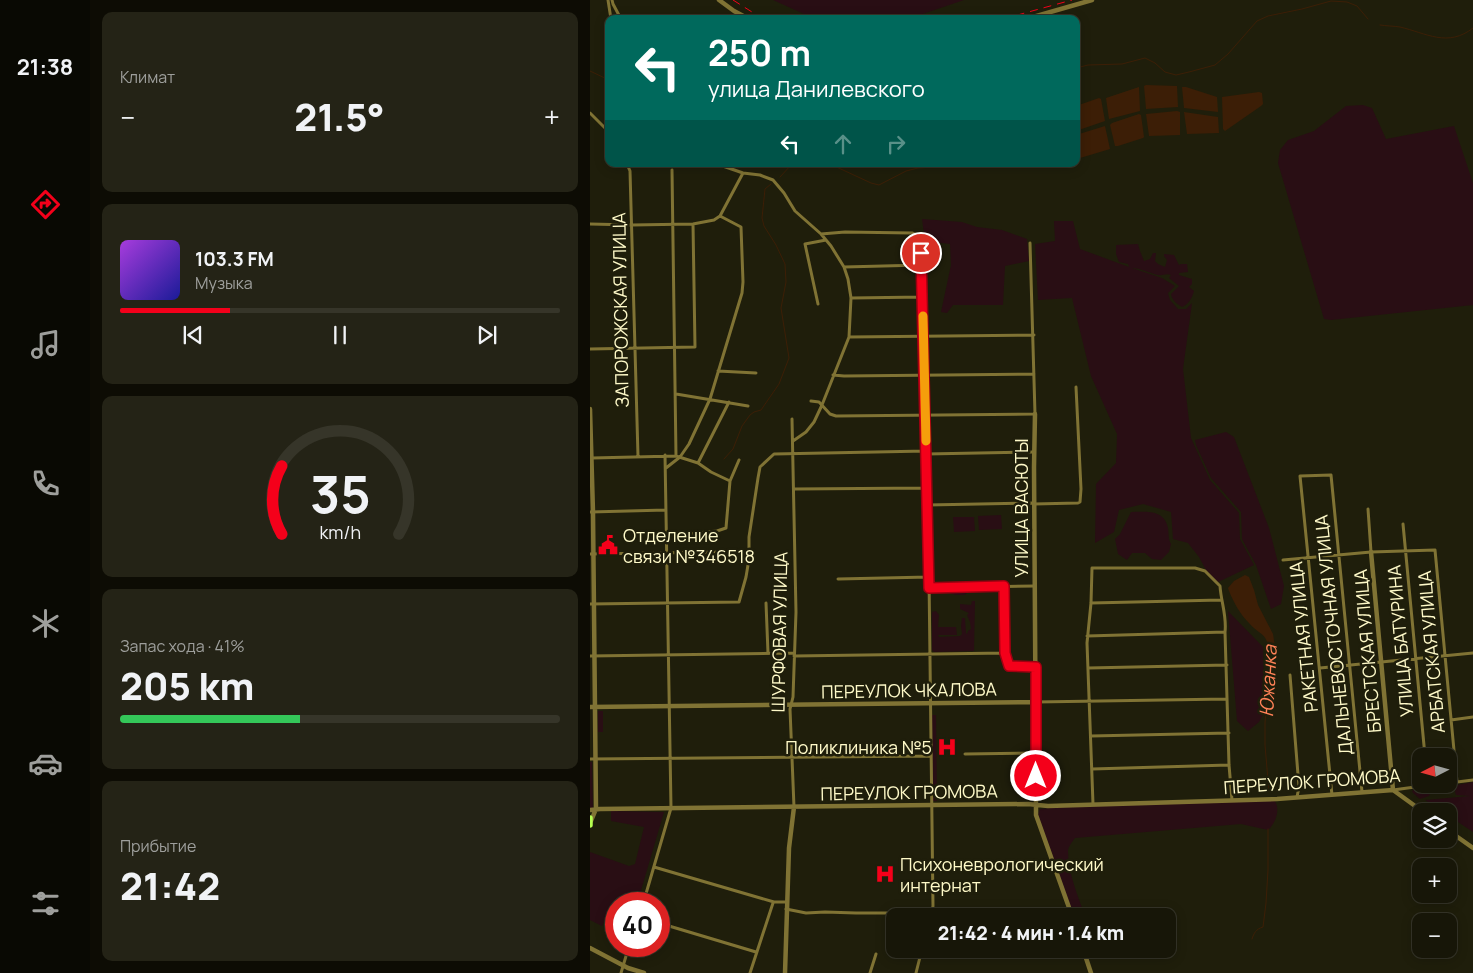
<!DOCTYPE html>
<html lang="ru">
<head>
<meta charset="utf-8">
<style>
  body { margin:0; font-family:Manrope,sans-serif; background:#242316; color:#f1f3f6; height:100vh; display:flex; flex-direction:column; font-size:19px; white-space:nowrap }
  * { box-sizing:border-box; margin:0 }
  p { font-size:16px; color:#9e9f9c }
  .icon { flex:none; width:28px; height:28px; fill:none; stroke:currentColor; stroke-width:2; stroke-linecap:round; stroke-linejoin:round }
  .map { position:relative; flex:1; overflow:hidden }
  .details { display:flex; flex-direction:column; gap:12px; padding:12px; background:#0d0c04; width:500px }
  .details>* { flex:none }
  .hud { position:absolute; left:15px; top:15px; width:475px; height:152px; border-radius:10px; box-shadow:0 2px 12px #0003,0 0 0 1px #363529; background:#00695c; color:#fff; overflow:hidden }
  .needle { width:32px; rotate:264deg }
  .tools { position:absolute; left:822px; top:748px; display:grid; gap:10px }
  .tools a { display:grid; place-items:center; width:45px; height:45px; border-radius:10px; background:#171608; box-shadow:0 2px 12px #0003,0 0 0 1px #363529; font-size:25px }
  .speed { position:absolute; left:15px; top:892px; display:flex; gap:10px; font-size:25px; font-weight:700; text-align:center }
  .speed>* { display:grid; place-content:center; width:65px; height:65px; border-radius:50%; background:#171608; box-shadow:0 2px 12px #0003,0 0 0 1px #363529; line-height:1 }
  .speed .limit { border:8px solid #d22; background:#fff; color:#111 }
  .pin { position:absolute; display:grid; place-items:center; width:42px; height:42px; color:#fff; margin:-21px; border:2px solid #fff; border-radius:50%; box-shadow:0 1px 5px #0007 }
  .me { position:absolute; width:55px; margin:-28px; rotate:0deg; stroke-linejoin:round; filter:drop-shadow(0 0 4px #0008) }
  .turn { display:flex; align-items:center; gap:18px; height:105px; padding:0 20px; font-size:22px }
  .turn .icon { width:65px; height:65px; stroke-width:2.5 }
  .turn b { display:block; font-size:35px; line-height:42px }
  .lanes { display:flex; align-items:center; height:48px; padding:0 20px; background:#0003; justify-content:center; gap:25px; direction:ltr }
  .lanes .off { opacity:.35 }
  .big { font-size:38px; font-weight:800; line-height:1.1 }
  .details .widget { flex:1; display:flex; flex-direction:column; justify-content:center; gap:8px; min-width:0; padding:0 18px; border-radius:10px; background:#242316 }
  .details .dial { align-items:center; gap:0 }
  .dial svg { height:130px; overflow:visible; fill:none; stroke:#363529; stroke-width:7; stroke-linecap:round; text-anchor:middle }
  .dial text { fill:#f1f3f6; stroke:none }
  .song { display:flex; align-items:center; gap:15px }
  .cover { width:60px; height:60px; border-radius:8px; background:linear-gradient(135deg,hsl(280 70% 55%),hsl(240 70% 35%)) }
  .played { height:5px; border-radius:2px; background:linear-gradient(90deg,#f4001a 25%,#363529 25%) }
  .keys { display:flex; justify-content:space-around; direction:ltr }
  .heat { display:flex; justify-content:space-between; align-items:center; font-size:28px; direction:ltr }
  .charge { height:8px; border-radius:4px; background:linear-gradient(90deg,#34c759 41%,#363529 0) }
  .trip { position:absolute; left:296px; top:908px; width:290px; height:50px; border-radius:10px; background:#171608; box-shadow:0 2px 12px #0003,0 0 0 1px #363529; font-weight:800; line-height:50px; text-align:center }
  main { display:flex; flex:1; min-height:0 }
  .tabs { display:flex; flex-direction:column; width:90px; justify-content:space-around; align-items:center; background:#090903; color:#9e9f9c }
  .tabs .icon { width:35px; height:35px }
  .tabs .selected { color:#f4001a }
  .tabs b { font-size:22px; color:#f1f3f6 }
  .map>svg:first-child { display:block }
</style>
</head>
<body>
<main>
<nav class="tabs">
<b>21:38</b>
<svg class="icon selected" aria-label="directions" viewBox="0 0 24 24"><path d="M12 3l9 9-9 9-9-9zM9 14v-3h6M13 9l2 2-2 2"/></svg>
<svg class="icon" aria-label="music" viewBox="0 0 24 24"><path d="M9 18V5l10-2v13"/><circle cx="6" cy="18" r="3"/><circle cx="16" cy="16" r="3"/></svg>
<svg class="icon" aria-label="phone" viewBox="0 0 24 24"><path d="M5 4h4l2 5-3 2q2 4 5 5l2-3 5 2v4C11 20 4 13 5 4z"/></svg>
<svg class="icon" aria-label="climate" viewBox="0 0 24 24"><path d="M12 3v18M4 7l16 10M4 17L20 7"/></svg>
<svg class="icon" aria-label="car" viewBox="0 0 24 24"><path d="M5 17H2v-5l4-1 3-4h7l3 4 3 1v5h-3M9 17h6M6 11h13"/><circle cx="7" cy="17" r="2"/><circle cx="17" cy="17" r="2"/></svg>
<svg class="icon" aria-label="filters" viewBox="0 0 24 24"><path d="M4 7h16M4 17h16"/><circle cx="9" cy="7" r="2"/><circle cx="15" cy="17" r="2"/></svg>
</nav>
<section class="details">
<div class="widget"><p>Климат</p>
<div class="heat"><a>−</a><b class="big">21.5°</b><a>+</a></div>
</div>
<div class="widget">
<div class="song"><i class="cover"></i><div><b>103.3 FM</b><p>Музыка</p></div></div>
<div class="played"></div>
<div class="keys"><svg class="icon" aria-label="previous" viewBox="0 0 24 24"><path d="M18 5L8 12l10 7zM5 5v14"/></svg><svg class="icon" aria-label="pause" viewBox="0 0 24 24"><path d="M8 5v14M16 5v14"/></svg><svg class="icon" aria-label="next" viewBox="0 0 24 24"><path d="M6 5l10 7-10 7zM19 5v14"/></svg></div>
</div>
<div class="widget dial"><svg viewBox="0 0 100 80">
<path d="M14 69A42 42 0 1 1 86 69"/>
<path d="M14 69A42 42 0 0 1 14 27" stroke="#f4001a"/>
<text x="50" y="56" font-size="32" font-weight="700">35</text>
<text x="50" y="72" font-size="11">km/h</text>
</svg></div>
<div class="widget"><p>Запас хода · 41%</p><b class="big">205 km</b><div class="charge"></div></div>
<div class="widget"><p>Прибытие</p><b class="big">21:42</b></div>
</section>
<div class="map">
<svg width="883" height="973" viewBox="0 0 883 973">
  <rect width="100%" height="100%" fill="#1f1e0b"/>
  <path fill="#290e14" d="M183,0H374L318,19H225Z
    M773,105L782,108L796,139L864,126L883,183V305L741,320L734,319L688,163L690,150L698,140L724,131L756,106Z
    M332,219L372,222L387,227L412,230L437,239L439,261L415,266L413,305H363L357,313L351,312L361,265L360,244L335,241Z
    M464,221H483L490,249L539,267L538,264L529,262L526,254V245L548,244L550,251L554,261L560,259L563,253H566L565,261L568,264L575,267L577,260L574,256V254L584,255L589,265L591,264H597L598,272L589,273V275L602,279V284L599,287L604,291C602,298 599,304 592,307C587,304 582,300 581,294L589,286L579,278L581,275C576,273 573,276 568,275C559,273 550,268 542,268L572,278L585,286L578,293L580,300L588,309H596L602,303L593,369L601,438L620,480L649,513L650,539L664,565L628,582L616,570L609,557L598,543L583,539L581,512L553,504L529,510L524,532L505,543L506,484L526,463L527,434L501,376L482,298L448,300L445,244L465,241Z
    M636,432L644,437L679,528L694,586L691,604L681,609L666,565L652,539L651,512L621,478L606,445L605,440Z
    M541,512C556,512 574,509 578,528C579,534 578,539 581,544L579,552L571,560L562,559L555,553H542L537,560L528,554L525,539L530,534Z
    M411,515L412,529L389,530L388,516Z
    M363,517H384L385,531L364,532Z
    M380,588L375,595H364V594H361V592L345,593V589Z
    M382,601H385L384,651L344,652L342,650V612L346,611L349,615L348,627H366L367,635H348L349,637L370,636L372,634L371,626L372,618H375L376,633L377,634L378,631L381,629L380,622L377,615L379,613L370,609V604L381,605Z
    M638,611L673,647L675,710L669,722L658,731L647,721Z
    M8,711H13V732H8Z
    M342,715H346L347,801H343Z
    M0,762H2L3,808H0Z
    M883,782V832L859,816V811H852L835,800L880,796L866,795L865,792L867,785Z
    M837,787L840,788L841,791L839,796L830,799L823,793L822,791L825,789Z
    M684,800C691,808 686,823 678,830L651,824L485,838C482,842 478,847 478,851C478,873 488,896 495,916H484L448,814L450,809L472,807Z
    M21,811L74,812L47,904H32L25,901L12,926L0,920V852L39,866L45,864L54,827L21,821Z"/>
  <path fill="#3c1e06" d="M556,85L587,86L588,107L556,109L554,86Z
    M549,87L550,111L519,119L516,98Z
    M592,87H596L627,97L628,112L594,108Z
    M669,92L672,93L673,104L671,106L635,131L633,129L632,97Z
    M509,98L511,99L515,121L486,131V106Z
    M587,111L590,112V135L559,136L556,114Z
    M594,112L628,117L629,133L597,134Z
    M549,114L551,115L554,137L553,138L528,146H525L520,125L522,123Z
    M515,126L520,149L490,158L488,157L486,135Z
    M655,575L659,577L664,590L668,605L683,634L685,647L679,648C675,631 669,635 659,623C650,614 644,603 639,591L638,588L644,581Z"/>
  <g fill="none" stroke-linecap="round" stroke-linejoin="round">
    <path stroke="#3c1e06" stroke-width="1" d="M790,25C796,26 804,26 810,27C836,33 858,48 883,28
      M486,68L498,65L532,64L555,58L565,63L575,72L586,75L599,72L625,65L638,54L667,21L678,16L712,9L741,1L757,2L767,6L778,19
      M0,71L19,80
      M240,164L281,183L289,185L316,171L328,168L344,167L345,164
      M190,177L202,164
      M134,459L143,449L152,426L160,415L164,412L171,410L189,384L199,358L191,308L196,282L195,264L186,245L174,226L172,218L175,189L181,184
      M679,792L675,745V723L679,668L683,647
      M662,939C664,933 666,929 673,927L676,903L678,870V829"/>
    <path stroke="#807334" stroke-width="3" d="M18,0L21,19
      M22,0L23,4L31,19
      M0,113L19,132
      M37,164L40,171L48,456
      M127,164L153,173L170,175L183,180L194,193L205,211L231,234L241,246L254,267L258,279L261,298L259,337L232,405L224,422L216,432L203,441
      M82,170L86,456
      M0,224L42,225L103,224L124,220L130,216L153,173
      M231,234L255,232L322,233L327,235L331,241L339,577L343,906L341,916
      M254,267L332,265
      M261,298L333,297
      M228,304L215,244L236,240
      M259,337L444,335
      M0,349L105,347L103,224
      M128,371L166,373
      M243,375L254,376L444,374
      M86,394L158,406
      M221,401L229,402L240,414L246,416L445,414L440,243
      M202,419L206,612L203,697L200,709L204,807
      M336,454L444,452
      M2,458L86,456L108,463L121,472L140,481
      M108,463L139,402
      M76,468L90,457L99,444L120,399L152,293L153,282L151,227L130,216
      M204,489L337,488
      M444,504L488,503L490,502L491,489L486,387
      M337,505L444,503
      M778,509L781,552
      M0,512L76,510
      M813,524L835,756
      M77,536L127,531L136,528L140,481L149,460
      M0,554L134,552
      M693,560L781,552L845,550L867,782
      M248,579L339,577
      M414,586L415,653L419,666L445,667
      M339,588L445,586
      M176,603L178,653
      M501,603L631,600
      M0,604L149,602L156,577L159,559V537L168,478L170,467L184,454L336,451
      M497,636L635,632
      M0,656L204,653
      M204,656L415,653
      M498,668L637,665
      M730,668L883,653
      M700,675L709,787L707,797
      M446,702L637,699
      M861,720L883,717
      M501,736L639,733
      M375,754L446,753
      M0,759L341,756
      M502,769L639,765
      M859,783L883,780
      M803,790L847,784
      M742,795L710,476L741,475L772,792
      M503,804L497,643L501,603L502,568H605L615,571L630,586C631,602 637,616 635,632L639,765L642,800
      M64,867L184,902H196
      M53,904L81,808L75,455
      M196,909L216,913L235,912L266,913H342
      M69,923L166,952
      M31,973L39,946
      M160,973L183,903
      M280,973L286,954
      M326,973L332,949"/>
    <path stroke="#807334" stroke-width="4.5" d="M129,0L144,11L159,19
      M436,19L502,0
      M0,409L3,512L6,809L1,821
      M445,414L444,467L446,776V815L482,916
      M781,552L803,790
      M0,707L446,702
      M803,790L832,811
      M0,810L10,809L438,804L458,806L687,799L803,790
      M859,831L883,848
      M0,948L38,968L54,973
      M493,949L501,973
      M195,973L199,848L204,807"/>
    <path stroke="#b6ff50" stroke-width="5.5" d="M0,818V825"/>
    <path stroke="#f4001a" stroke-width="1" stroke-dasharray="8 6" stroke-linecap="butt" d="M143,0L162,12L177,19
      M413,19L482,0"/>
  </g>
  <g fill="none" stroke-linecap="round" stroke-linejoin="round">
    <defs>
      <path id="route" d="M331,253L339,588L414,586L415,653L419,666L446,667V776"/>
    </defs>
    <use href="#route" stroke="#9f0011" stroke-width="12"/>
    <use href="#route" stroke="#f4001a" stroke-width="9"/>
    <path stroke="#f59e0b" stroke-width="9" d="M333,316L336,441"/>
  </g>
  <defs>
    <symbol id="civic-bare" viewBox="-9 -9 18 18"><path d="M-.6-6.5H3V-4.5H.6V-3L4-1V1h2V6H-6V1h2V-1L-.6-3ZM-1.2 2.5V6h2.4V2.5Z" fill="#f4001a" stroke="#1f1e0b" stroke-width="2.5" paint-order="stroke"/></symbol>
    <symbol id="hospital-bare" viewBox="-9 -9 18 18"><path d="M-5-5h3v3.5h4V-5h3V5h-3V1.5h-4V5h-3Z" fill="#f4001a" stroke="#1f1e0b" stroke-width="2.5" paint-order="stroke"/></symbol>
  </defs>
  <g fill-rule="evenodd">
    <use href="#civic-bare" x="4" y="531" width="28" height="28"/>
    <use href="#hospital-bare" x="343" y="733" width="28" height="28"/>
    <use href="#hospital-bare" x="281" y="860" width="28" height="28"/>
  </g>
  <g text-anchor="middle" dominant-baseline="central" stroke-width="5" stroke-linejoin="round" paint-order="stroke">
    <g font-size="18" fill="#fffac9" stroke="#1f1e0b">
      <text transform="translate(30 310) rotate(-91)">ЗАПОРОЖСКАЯ УЛИЦА</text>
      <text transform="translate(431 508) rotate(-90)">УЛИЦА ВАСЮТЫ</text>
      <text transform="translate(189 632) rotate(-89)">ШУРФОВАЯ УЛИЦА</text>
      <text transform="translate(743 635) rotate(-96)">ДАЛЬНЕВОСТОЧНАЯ УЛИЦА</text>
      <text transform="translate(713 637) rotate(-96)">РАКЕТНАЯ УЛИЦА</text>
      <text transform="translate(810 641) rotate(-95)">УЛИЦА БАТУРИНА</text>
      <text transform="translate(777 651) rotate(-95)">БРЕСТСКАЯ УЛИЦА</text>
      <text transform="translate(841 652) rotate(-95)">АРБАТСКАЯ УЛИЦА</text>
      <text transform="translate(319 690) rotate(-1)">ПЕРЕУЛОК ЧКАЛОВА</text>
      <text transform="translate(722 781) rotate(-4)">ПЕРЕУЛОК ГРОМОВА</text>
      <text transform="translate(319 792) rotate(-1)">ПЕРЕУЛОК ГРОМОВА</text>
    </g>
    <g font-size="18" fill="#fffac9" stroke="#1f1e0b" text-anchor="start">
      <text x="33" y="535">Отделение<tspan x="33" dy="21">связи №346518</tspan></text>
      <text x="342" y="747" text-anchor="end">Поликлиника №5</text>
      <text x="310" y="864">Психоневрологический<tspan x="310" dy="21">интернат</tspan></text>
    </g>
    <g font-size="19" font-style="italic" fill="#ff8257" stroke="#1f1e0b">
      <text transform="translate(678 681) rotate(-87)">Южанка</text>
    </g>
  </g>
</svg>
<div class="tools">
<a><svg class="needle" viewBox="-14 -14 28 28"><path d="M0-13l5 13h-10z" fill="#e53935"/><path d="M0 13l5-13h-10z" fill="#9e9f9c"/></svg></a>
<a><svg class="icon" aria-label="layers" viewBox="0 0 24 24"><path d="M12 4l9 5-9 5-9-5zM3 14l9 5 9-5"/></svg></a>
<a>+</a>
<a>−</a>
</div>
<div class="speed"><div class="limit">40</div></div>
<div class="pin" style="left:331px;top:253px;background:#d93025"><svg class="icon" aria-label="arrive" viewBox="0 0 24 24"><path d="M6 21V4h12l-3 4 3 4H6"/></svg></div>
<svg class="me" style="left:446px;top:776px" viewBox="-20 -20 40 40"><circle r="17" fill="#f4001a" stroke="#fff" stroke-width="3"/><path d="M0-11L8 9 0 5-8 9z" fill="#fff"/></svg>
<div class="trip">21:42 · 4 мин · 1.4 km</div>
<div class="hud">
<div class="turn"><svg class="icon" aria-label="left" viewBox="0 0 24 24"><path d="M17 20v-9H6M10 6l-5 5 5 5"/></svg><div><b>250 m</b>улица Данилевского</div></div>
<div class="lanes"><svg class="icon" aria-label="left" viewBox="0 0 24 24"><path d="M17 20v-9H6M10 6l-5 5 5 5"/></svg><svg class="icon off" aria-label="ahead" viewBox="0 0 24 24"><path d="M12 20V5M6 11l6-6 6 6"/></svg><svg class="icon off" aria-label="right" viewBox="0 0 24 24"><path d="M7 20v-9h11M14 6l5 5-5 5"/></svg></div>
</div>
</div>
</main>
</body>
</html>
